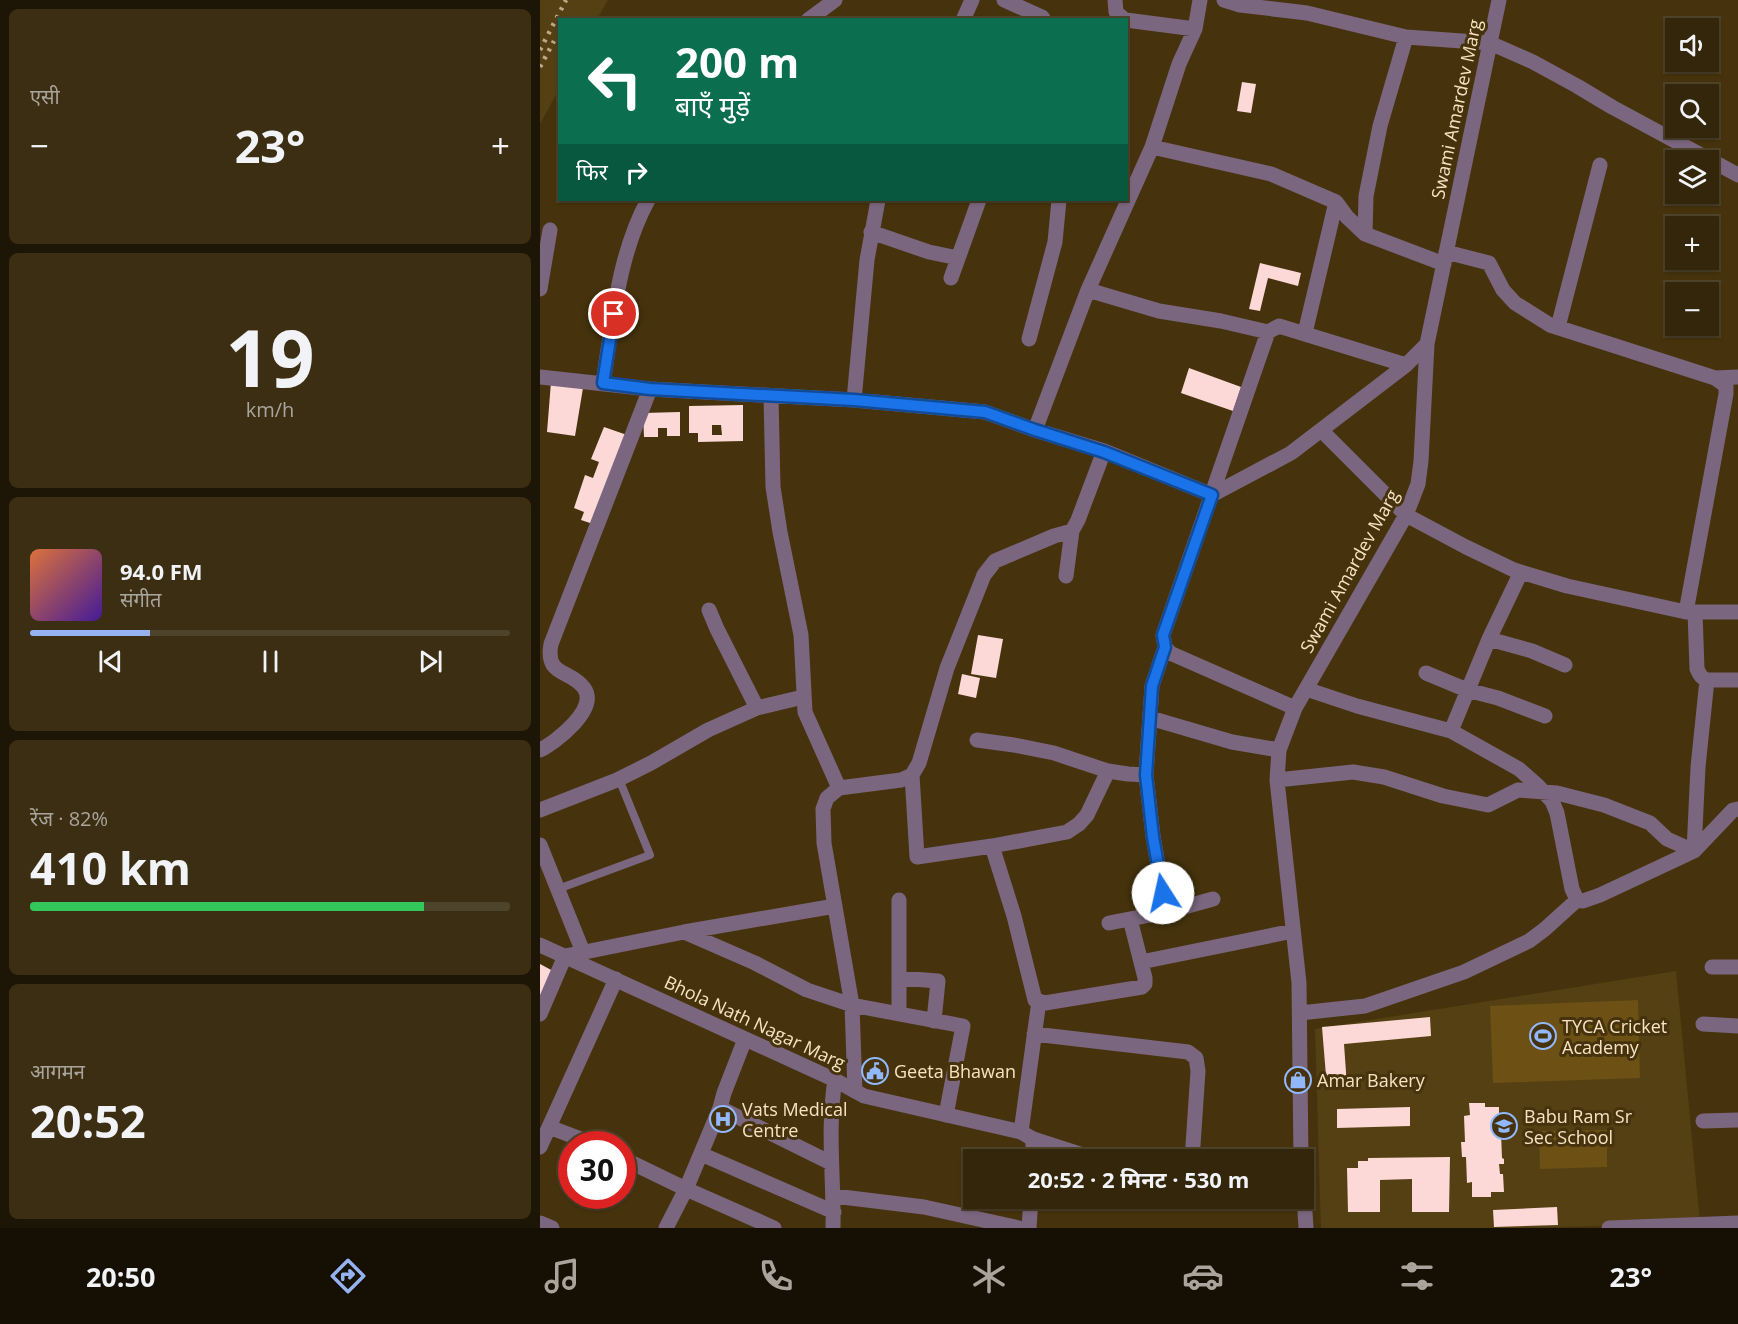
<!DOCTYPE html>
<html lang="hi">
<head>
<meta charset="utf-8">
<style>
  body { margin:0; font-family:"Open Sans","Noto Sans Devanagari",sans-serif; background:#3c2e13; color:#f1f3f6; height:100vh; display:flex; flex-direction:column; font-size:22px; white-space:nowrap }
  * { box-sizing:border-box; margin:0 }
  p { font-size:20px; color:#a9a59c }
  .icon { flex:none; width:33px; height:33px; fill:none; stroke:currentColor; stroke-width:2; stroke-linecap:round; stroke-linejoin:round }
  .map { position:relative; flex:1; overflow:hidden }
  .sheet { display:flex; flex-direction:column; gap:9px; padding:9px; background:#1d1506; width:540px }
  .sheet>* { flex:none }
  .guide { position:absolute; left:18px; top:18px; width:570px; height:183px; border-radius:0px; box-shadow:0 2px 4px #0004,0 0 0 2px #4e432b; background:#0b6e4f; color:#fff; overflow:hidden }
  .buttons { position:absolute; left:1125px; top:18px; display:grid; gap:12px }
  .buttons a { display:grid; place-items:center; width:54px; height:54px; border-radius:0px; background:#34260a; box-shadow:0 2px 4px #0004,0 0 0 2px #4e432b; font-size:30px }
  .speed { position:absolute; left:18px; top:1131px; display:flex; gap:12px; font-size:30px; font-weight:700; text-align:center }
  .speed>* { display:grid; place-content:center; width:78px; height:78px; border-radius:50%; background:#34260a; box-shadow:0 2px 4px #0004,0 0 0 2px #4e432b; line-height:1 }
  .speed .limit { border:9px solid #d22; background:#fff; color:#111 }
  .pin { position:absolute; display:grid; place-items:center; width:51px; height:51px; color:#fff; margin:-26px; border:3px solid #fff; border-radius:50%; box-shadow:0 2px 6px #0007 }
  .me { position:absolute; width:66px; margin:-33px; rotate:350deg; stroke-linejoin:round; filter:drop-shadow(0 0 4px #0008) }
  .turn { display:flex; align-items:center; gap:21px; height:126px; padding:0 18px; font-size:27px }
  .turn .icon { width:78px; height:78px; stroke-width:2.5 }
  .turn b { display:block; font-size:42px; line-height:51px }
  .then { display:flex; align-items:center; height:57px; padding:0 18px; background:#0003; gap:12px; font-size:22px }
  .big { font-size:45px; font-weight:700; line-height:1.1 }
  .sheet .card { flex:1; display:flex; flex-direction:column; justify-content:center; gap:9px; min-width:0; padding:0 21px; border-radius:9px; background:#3c2e13 }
  .sheet .dial { align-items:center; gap:0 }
  .dial b { font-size:78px; line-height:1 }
  .song { display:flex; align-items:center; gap:18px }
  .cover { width:72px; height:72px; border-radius:9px; background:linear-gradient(135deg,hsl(20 70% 55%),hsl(260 70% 35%)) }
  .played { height:6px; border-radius:3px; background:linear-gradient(90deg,#95b2f1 25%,#4e432b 25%) }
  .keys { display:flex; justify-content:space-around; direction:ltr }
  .heat { display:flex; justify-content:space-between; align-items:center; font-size:33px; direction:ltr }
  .charge { height:9px; border-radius:4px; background:linear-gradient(90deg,#34c759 82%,#4e432b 0) }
  .trip { position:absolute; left:423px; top:1149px; width:351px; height:60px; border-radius:0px; background:#34260a; box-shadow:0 2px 4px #0004,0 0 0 2px #4e432b; font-weight:700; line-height:60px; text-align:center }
  .menu { display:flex; height:96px; justify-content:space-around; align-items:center; background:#150f04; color:#a9a59c }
  .menu .icon { width:42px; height:42px }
  .menu .active { color:#95b2f1 }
  .menu b { font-size:27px; color:#f1f3f6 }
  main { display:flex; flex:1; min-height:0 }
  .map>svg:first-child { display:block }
</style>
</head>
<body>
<main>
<section class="sheet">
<div class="card"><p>एसी</p>
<div class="heat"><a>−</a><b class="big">23°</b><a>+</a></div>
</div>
<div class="card dial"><b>19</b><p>km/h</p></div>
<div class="card">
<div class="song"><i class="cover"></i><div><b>94.0 FM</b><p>संगीत</p></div></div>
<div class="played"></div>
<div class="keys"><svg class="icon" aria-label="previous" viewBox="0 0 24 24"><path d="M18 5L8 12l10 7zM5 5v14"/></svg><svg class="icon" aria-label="pause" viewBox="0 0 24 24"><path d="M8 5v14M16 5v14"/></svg><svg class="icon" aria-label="next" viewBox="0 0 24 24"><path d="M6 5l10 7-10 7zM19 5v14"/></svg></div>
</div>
<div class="card"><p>रेंज · 82%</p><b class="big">410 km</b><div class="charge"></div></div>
<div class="card"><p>आगमन</p><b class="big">20:52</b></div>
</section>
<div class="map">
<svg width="1198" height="1228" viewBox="0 0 1198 1228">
  <rect width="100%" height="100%" fill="#46330d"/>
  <path fill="#554014" d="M0,0H68L57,19L20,20L19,89L0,124Z
    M1136,971L1160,1223L984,1228H781L775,1029Z"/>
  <path fill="#6c5014" d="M1098,1000L1100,1078L953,1083L950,1006Z
    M1067,1130V1167L1000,1169L999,1131Z"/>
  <path fill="#fcd9d7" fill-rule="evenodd" d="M702,82L716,84L711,113L697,111Z
    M720,263L761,273L758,286L728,278L720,311L709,309Z
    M649,368L701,387L693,411L641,393Z
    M11,382L43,388L35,436L7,432Z
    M203,405V441L158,442V433H149V406ZM172,425H181L182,435H172Z
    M140,412V436H127V428H118V437H104L103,413Z
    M64,427L87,435L56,525L41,520L44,512L34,508L45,475L53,478L59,462L51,459Z
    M438,635L463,639L456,678L431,674Z
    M422,674L440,678L436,698L418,694Z
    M0,964L15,972L0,1001Z
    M890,1017L891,1036L804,1044L807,1086L787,1088L782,1027Z
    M929,1103H945V1107H959V1121H956L957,1133H961L962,1158L964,1159V1164H959L960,1174H963L964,1192H951V1197H932V1182L927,1183L926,1157H922L921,1142H925L924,1116L930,1115Z
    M870,1107V1126L797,1128V1109Z
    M910,1157L909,1212H872V1179L840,1180V1212H808L807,1168H818V1161H828V1158Z
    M1017,1207L1018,1225L954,1227L953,1210Z"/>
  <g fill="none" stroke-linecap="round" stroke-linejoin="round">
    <path stroke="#7a667e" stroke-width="8" d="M18,889L110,855L79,779"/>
    <path stroke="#7a667e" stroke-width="15" d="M464,0L502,17L504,20
      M575,0L576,12L585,20
      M684,0L700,5L767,13L866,37L950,43L993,62L1037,86L1072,107L1198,175
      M268,20L295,0
      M423,20L432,0
      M586,20L655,29
      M612,147L731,174L796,202
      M331,232L389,252L418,258
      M825,234L826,196L840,126L866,37
      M906,252L949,263L963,290L975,303L1010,325L1175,378L1186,386V394L1146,612
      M411,278L439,200
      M0,289L10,230
      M548,290L619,311L681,321L728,332
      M1018,327L1060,165
      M765,333L796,202L807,217L825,234L904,264
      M489,339L515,242L519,200
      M0,377L110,389L314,400L445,412L495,430L564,451L672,495L751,453L866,365L887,344
      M1175,378L1198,377
      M63,383C73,321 78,255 108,200
      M231,396L233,487L240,532L261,635L265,712L299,788
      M314,400L327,260L338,200
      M495,430L548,290L612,147L639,64L655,29L660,0
      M781,430L866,515L926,547L974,570L1027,586L1146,612H1198
      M564,451L538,520L532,531L514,536L455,561L444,575L407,668L379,763L372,775L377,857L452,846L527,832L539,824L547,815L568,771
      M526,576L532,531
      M169,610L177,629L217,708
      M1155,612L1157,669C1160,675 1161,678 1167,680H1198
      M949,639L992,651L1025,665
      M625,647L630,653L755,708
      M886,673L927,690L958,698L1005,716
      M766,689L817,706L911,731L979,769L996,784L1012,801L1017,813L1032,889L1037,900L1043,901L1060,895L1154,851L1193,810L1198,809
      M610,718L692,742L739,750
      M911,731L949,639L981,572
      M437,740L474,745L514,753L568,771L588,774L606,775
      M0,750C16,742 59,709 44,688C30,669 5,677 11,644L110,389
      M737,780L813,772L844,777L903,796L948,805L978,790L1017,793L1064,805L1110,823L1127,839L1154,851
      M0,810L77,780L111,763L168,730L217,708L263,697
      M0,845L43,952
      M452,846L474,916L495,1000L505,1003L602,987L605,984V978L590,919
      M1154,851L1158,767L1167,680
      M626,912L613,836L606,775L612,686L625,647L623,635L728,332L739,326L866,365
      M569,923L626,912L673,899
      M144,932L215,963L267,990L312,1005L423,1026L406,1115
      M601,962L753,931
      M1172,967H1198
      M359,978L398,981L394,1021
      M359,1013V900
      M760,1013L825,1006L924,972L989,941L1005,929L1037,900
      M0,1014L25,956L144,932L295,906
      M1163,1024L1198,1026
      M494,1034L648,1052L656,1058L658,1071L652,1160
      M315,1091L312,1005L284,843L283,809L287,798L299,788L361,780L372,775
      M180,1108L291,1163
      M1163,1121L1198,1120
      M9,1127L54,1144
      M481,1132L499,1001
      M0,1147L76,979
      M161,1154L294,1212
      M82,1158L146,1189L234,1228
      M493,1160V1139
      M761,1160L759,983L737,780L739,750L755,708L866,515L878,484L881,461L887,344L959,0
      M294,1196L384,1207L479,1228
      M0,1223L12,1228
      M126,1228L146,1189L180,1108L184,1093L205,1039
      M293,1228C294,1179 287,1129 295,1080
      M489,1228L491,1198
      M1069,1228L1198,1223"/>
    <path stroke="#7a667e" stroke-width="15" d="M0,945L295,1080L324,1096L481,1132L493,1139L558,1160
      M764,1196L766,1228"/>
    <path stroke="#bca986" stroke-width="4.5" stroke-dasharray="3 6" stroke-linecap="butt" d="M0,50L26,0
      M0,67L14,41"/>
  </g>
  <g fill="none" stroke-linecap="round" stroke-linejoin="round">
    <defs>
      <path id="route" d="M74,314L63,383L110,389L314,400L445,412L495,430L564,452L672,495L623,635L625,647L612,686L606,775L613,837L623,893"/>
    </defs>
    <use href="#route" stroke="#114b97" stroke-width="15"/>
    <use href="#route" stroke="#1a73e8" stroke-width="10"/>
  </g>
  <defs>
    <symbol id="stadium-ring" viewBox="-11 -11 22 22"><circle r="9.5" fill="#46330d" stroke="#91b8fd" stroke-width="1.5"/><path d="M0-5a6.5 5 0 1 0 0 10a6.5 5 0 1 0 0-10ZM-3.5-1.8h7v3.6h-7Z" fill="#91b8fd"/></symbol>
    <symbol id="civic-ring" viewBox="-11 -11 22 22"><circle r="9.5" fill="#46330d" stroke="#91b8fd" stroke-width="1.5"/><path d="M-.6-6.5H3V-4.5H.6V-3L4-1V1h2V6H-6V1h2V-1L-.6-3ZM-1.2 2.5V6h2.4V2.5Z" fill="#91b8fd"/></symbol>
    <symbol id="shop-ring" viewBox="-11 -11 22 22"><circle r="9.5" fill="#46330d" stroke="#91b8fd" stroke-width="1.5"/><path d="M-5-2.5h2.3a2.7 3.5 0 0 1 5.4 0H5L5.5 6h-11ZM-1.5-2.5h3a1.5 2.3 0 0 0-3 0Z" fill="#91b8fd"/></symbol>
    <symbol id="hospital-ring" viewBox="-11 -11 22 22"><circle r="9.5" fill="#46330d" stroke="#91b8fd" stroke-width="1.5"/><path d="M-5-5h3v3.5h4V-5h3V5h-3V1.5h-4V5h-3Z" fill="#91b8fd"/></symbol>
    <symbol id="school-ring" viewBox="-11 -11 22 22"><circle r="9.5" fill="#46330d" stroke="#91b8fd" stroke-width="1.5"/><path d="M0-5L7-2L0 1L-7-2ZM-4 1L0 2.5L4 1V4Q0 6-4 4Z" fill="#91b8fd"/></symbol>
  </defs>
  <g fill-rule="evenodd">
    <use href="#stadium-ring" x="988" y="1021" width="30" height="30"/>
    <use href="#civic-ring" x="320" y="1056" width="30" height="30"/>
    <use href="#shop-ring" x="743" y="1065" width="30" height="30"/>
    <use href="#hospital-ring" x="168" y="1104" width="30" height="30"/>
    <use href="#school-ring" x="949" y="1111" width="30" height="30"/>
  </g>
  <g text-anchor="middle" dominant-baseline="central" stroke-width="6" stroke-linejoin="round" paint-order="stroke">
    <g font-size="18" fill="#f7e3c2" stroke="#46330d">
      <text transform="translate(916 109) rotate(-78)">Swami Amardev Marg</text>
      <text transform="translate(809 571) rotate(-61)">Swami Amardev Marg</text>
      <text transform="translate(215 1022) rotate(25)">Bhola Nath Nagar Marg</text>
    </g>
    <g font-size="18" fill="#f7e3c2" stroke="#46330d" text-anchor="start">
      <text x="1022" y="1026">TYCA Cricket<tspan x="1022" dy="21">Academy</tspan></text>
      <text x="354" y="1071">Geeta Bhawan</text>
      <text x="777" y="1080">Amar Bakery</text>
      <text x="202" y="1109">Vats Medical<tspan x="202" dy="21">Centre</tspan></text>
      <text x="984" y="1116">Babu Ram Sr<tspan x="984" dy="21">Sec School</tspan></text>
    </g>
  </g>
</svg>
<div class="buttons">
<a><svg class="icon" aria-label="sound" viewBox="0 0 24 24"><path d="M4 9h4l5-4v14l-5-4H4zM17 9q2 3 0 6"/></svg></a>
<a><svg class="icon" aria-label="search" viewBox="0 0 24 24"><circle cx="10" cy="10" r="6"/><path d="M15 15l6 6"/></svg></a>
<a><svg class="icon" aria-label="layers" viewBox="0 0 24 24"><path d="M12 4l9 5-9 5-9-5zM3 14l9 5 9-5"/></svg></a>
<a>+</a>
<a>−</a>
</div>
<div class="speed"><div class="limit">30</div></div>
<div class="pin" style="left:74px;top:314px;background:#d93025"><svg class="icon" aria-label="arrive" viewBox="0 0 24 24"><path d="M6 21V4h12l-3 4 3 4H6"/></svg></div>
<svg class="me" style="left:623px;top:893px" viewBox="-20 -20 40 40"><circle r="19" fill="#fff"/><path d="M0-13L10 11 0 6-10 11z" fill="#1a73e8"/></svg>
<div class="trip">20:52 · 2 मिनट · 530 m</div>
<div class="guide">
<div class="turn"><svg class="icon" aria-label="left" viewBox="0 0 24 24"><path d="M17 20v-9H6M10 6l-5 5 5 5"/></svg><div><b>200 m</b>बाएँ मुड़ें</div></div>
<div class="then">फिर<svg class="icon" aria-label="right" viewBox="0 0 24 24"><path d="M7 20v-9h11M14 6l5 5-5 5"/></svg></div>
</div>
</div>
</main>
<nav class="menu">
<b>20:50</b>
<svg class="icon active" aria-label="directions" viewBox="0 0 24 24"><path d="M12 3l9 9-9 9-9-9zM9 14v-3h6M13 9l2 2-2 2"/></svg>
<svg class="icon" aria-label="music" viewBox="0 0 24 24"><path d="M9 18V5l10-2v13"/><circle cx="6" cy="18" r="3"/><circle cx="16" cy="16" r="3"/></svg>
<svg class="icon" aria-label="phone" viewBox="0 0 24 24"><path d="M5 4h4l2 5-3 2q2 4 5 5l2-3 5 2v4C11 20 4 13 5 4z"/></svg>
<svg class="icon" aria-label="climate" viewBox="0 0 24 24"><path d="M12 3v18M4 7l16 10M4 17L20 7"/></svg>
<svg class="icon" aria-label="car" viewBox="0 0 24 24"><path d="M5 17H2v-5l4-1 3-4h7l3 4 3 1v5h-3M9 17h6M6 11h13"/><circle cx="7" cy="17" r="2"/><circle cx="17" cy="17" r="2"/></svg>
<svg class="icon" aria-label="filters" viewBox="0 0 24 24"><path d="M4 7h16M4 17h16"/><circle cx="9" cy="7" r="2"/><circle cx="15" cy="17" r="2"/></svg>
<b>23°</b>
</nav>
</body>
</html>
